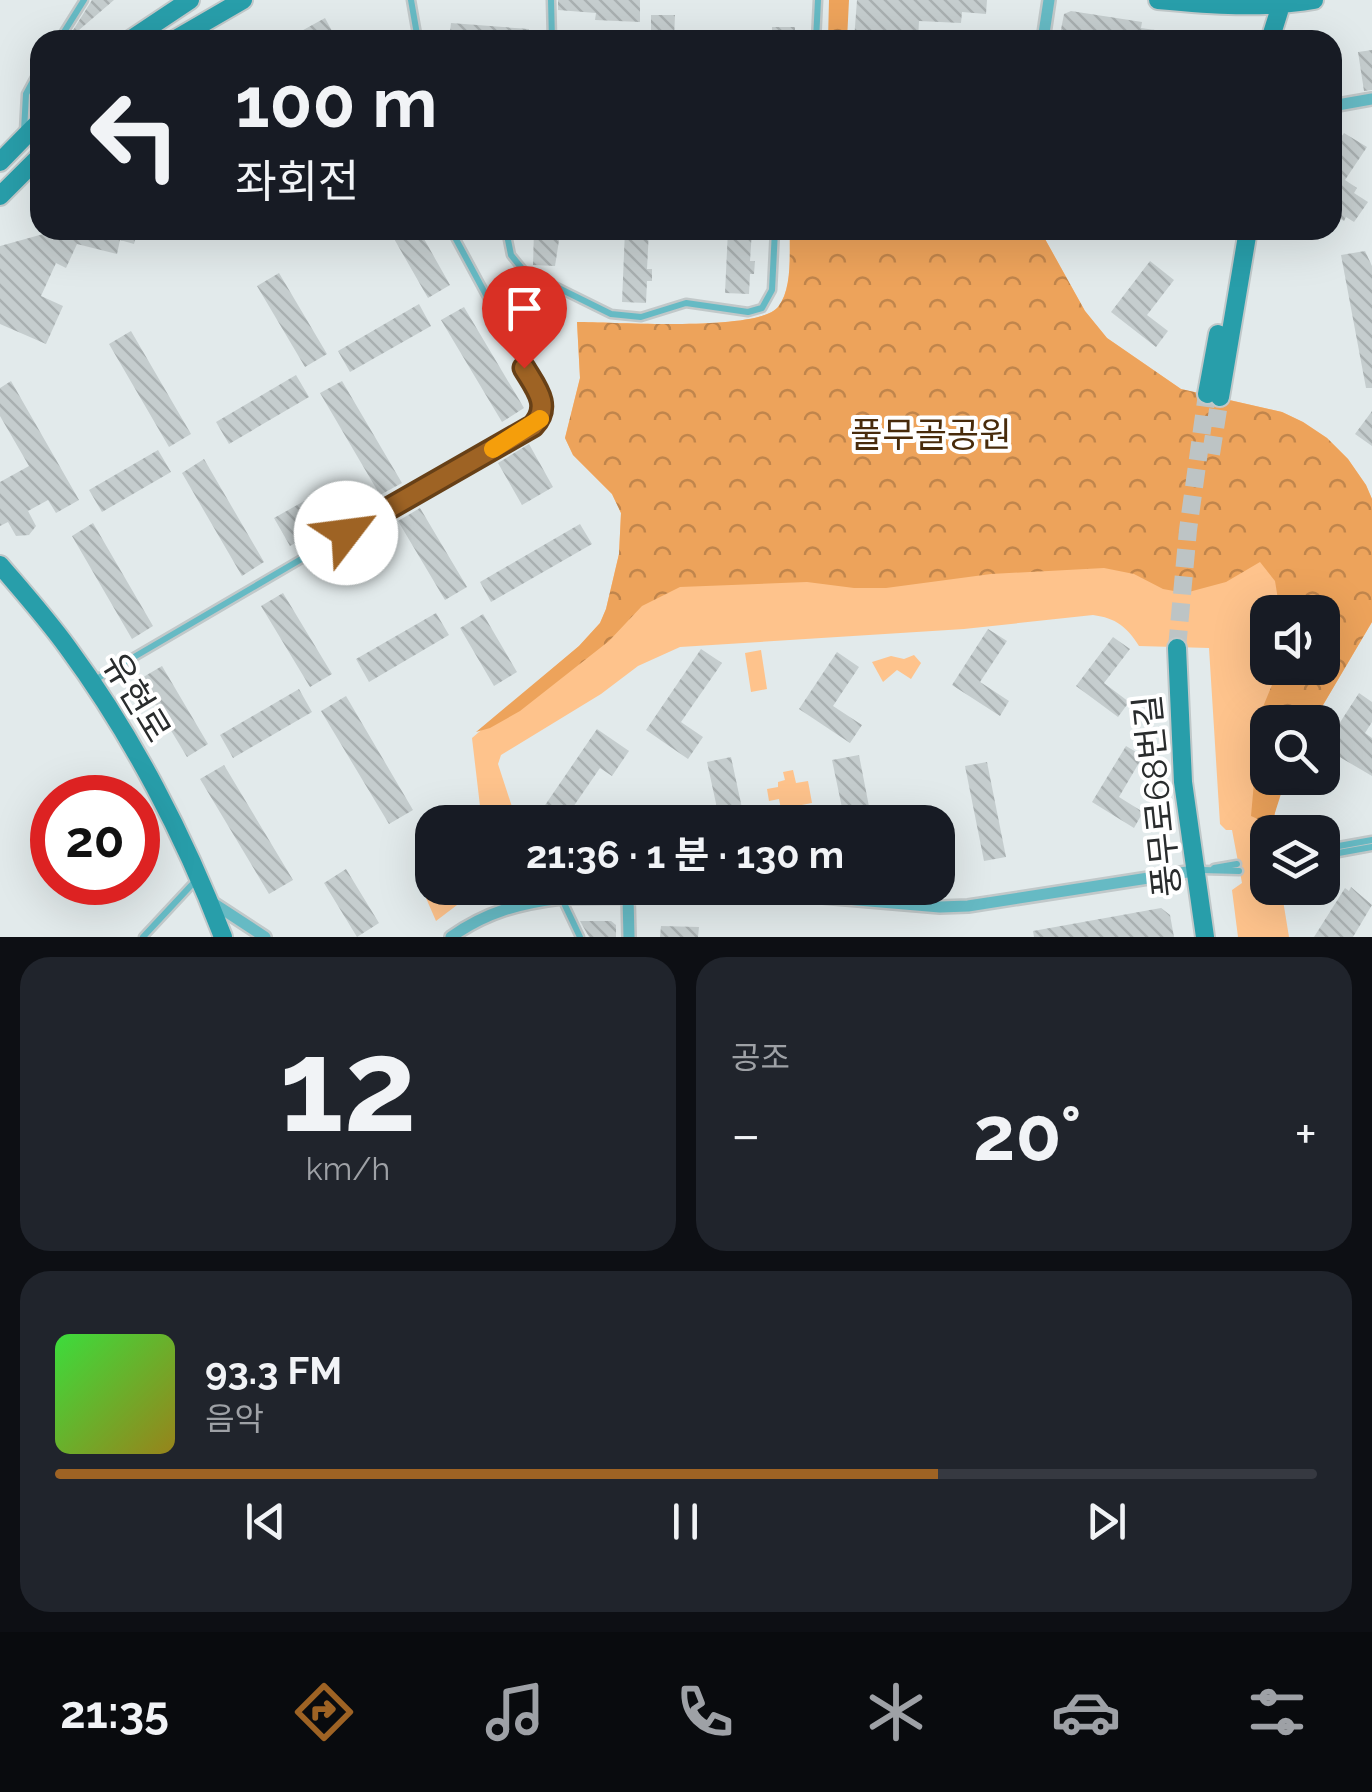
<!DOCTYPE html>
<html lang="ko">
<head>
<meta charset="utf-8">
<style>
  body { margin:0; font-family:Raleway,"Noto Sans KR",sans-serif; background:#20242c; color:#f1f3f6; height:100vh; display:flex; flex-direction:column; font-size:38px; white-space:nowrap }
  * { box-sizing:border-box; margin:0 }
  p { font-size:32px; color:#9ea1a6 }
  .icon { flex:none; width:55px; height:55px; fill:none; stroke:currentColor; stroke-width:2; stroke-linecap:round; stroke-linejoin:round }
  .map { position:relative; height:937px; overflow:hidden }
  .side { display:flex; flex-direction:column; gap:20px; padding:20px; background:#0d0f14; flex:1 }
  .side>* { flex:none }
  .top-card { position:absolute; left:30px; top:30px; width:1312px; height:210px; border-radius:30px; box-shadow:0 10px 40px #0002; background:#171b24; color:#f1f3f6; overflow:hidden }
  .controls { position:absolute; left:1250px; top:595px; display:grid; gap:20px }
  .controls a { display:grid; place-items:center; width:90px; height:90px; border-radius:20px; background:#171b24; box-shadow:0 10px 40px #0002; font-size:50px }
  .speed { position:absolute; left:30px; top:775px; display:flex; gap:20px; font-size:50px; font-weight:700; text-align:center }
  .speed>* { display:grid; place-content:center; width:130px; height:130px; border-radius:50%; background:#171b24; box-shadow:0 10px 40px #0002; line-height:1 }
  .speed .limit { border:15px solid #d22; background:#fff; color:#111 }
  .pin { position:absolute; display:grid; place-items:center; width:85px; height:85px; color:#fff; margin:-102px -42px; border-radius:50% 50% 50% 0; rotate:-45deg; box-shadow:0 0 10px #0007 }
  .pin .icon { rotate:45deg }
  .me { position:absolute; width:110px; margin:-55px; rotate:60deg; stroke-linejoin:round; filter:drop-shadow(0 0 8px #0008) }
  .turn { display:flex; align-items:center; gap:35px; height:210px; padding:0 40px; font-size:45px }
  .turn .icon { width:130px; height:130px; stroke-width:2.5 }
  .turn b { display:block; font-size:70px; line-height:85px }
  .big { font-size:75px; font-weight:700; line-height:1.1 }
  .side .tile { flex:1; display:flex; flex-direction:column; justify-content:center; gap:15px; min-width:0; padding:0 35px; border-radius:30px; background:#20242c }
  .side .dial { align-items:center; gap:0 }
  .dial b { font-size:130px; line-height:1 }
  .song { display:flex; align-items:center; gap:30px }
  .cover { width:120px; height:120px; border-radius:15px; background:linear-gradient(135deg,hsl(120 70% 55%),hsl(50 70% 35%)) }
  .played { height:10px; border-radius:5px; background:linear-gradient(90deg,#9e6324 70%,#363941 70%) }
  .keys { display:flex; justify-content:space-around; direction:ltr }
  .heat { display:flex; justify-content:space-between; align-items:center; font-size:55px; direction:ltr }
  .side .tiles { flex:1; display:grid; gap:20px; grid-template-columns:1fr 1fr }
  .tile:last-child { grid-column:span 2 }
  .trip { position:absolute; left:415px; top:805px; width:540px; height:100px; border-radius:30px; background:#171b24; box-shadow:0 10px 40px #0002; font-weight:700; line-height:100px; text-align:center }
  .menu { display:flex; height:160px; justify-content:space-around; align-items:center; background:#090b0e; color:#9ea1a6 }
  .menu .icon { width:70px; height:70px }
  .menu .active { color:#9e6324 }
  .menu b { font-size:45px; color:#f1f3f6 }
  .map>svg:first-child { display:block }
</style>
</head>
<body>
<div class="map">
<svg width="1372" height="937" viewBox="0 0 1372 937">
  <defs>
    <pattern id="forest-crowns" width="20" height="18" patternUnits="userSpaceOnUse" patternTransform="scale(2.5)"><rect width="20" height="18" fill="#eda35b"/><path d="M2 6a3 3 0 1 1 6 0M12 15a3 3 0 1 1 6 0" fill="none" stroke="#c0854c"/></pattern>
    <pattern id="building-back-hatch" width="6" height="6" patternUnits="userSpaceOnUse" patternTransform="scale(2.5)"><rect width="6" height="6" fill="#c5cdce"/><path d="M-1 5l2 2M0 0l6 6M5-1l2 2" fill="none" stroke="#a9b0b1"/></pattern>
  </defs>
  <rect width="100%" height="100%" fill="#e2eaeb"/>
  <path fill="#fec38c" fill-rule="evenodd" d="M790,230H1040L1085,311L1107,338L1181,389L1282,412L1303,422L1327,438L1348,459L1366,485L1372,499V622L1313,722H1268V778H1286L1276,803L1273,832H1268V888H1281L1289,937H1238L1232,890L1242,883L1232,830H1226L1220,824L1209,648L1139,646C1127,627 1116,618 1093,615L964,629L680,647L638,666L601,694L501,755L498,764L517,822H474L480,814V806L472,738L579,646L600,623L606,609L619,554L621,513L612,494L573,455L565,438L580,378L577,322C613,322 758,332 778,307C793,288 789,253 790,230ZM1268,612H1322V668H1268Z
    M761,650L767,689L751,692L745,653Z
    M914,655L921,663L911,679L897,670L883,682L872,662L891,656L904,659Z
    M793,770L796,783L808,781L812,803L781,809L779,799L769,801L767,789L778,787V782L785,780L783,772Z
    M432,877V888H492L461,902L436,921L426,898Z"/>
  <path fill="url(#forest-crowns)" d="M829,0H849L847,40H828Z
    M790,230H1040L1085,311L1107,338L1181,389L1282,412L1303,422L1327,438L1348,459L1366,485L1372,499V622L1313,722H1268V778H1286L1273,819L1262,821L1251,816L1260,714L1279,668H1322V612H1280L1275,581L1260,562L1226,582L1185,593L1163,589L1134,574L1104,568L991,574L886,588H854L807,582L680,587L642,606L609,641L520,711L490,728L476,732L579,646L600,623L606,609L619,554L621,513L612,494L573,455L565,438L580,378L577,322C613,322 758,332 778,307C793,288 789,253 790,230Z"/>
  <path fill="url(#building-back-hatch)" d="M92,0H114L72,36L70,35Z
    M558,0H640V22L595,20L596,13L558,10Z
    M857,0H987L986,14L962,12L961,23L919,21L918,40H854Z
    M1071,11L1142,22L1141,28L1176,33L1175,40H1059L1064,14Z
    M651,15H675L674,40H651Z
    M325,18L337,40H285Z
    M451,23L529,29L528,40H449Z
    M772,27H795V40H772Z
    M1372,50V90L1364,91L1358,52Z
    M1344,133L1367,147L1345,180L1357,188L1354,193L1368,202L1354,222L1346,217L1344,221L1332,214V150Z
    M48,230H138L134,244L120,240L117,254L77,244L66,268L56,263L41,296L63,306L46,344L0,324V246L47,233Z
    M389,230H419L450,285L428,298Z
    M534,230H556V234H560L555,266L533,265Z
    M625,230H649L647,269H652V281H647L646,303L622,302Z
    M728,230H752L750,261H755L754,274H750L749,294L725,293Z
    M1365,251L1372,266V388H1366L1341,255Z
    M1150,261L1174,280L1147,315L1168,331L1156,347L1111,312Z
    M279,273L327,354L305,367L257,286Z
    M419,304L431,326L350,372L338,351Z
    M464,307L524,408L502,422L441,320Z
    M131,331L191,434L169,447L109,344Z
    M296,375L309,397L229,444L216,422Z
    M11,381L79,500L56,513L48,500L28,511L36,526L29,535L16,536L8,522L0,526V482L29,466L0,416V388Z
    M342,381L402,483L380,495L320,393Z
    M1372,411V446L1355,434Z
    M529,444L553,487L522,505L498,463Z
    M158,450L171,472L102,512L89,490Z
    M204,459L264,562L242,576L182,473Z
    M315,495L331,523L290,546L274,518Z
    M420,508L467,587L445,600L398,521Z
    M93,523L153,626L132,639L72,536Z
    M580,524L592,544L491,602L480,582Z
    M283,593L332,674L310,687L261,606Z
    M436,613L449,635L369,682L356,659Z
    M483,614L517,672L494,686L460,628Z
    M988,629L1007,641L980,682L1009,701L1000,716L952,685Z
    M1113,637L1130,649L1104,683L1129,702L1118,717L1076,686Z
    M701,649L722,663L681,722L703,737L688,759L646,730Z
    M837,652L859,667L833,706L862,725L850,743L799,709Z
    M162,666L208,744L187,757L140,679Z
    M299,689L312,712L233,758L220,735Z
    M1359,693L1372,702V722L1365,733L1372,738V776L1326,749L1332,740L1330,738Z
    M346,696L413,810L389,824L321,711Z
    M597,729L629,751L612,776L600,768L571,810L590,822H551L539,814Z
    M1126,746L1143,756L1119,797L1143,812L1134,828L1092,802Z
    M859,755L872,822H845L832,760Z
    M731,757L745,822H720L707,762Z
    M987,762L1006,857L984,861L965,766Z
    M224,765L293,880L269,894L200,779Z
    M346,869L379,923L357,937L324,883Z
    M1351,887L1372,905L1353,937H1314L1345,888L1349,891Z
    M1161,908L1170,915L1174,937H1034L1033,931Z
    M580,921H611L616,925V937H589Z
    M661,926L699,927L698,937H660Z"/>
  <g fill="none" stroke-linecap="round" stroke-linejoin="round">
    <path stroke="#bdc4c5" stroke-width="18" stroke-dasharray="18 9" stroke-linecap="butt" d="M1211,454L1220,397
      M1177,648L1188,530L1207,394"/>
    <defs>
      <path id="lane" d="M411,0L418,40
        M551,0L552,40
        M59,40L84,0
        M816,40L818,0
        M24,131L26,94L40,68
        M506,230L511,255L524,271L611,314L641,317L686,303L748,312L762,308L772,290L775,230
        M93,681L539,420L543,413L541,397L451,230
        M1322,849L1372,840
        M1322,856L1372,847
        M1214,868L1237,864
        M1203,870L1239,871
        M562,899L580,937
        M143,937L198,878"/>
      <path id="street" d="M1043,40L1049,0
        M1332,106L1372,99
        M628,897L629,937
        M210,901L265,937
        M451,937C486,912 520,903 562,898L799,895L940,907L968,906L1200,870"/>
      <path id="secondary" d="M1158,0C1211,5 1262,9 1314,0
        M130,40L190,0
        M174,40L243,0
        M1270,40L1281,5
        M0,162L40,121
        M0,196L40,156
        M1207,394L1218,334
        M1220,397L1248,230
        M0,565C23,592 47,619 68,648C132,735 185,837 223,937
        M1177,648L1183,782L1205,937"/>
    </defs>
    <use href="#lane" stroke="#c1c8c9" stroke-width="11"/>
    <use href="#street" stroke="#c1c8c9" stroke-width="16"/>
    <use href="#secondary" stroke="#c1c8c9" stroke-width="22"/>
    <use href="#lane" stroke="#66bac4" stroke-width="6"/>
    <use href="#street" stroke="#66bac4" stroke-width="11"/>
    <use href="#secondary" stroke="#289eaa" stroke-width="18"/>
  </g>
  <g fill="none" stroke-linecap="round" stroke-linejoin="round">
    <defs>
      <path id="route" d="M346,533L533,426C552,406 536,388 524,368"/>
    </defs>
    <use href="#route" stroke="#674017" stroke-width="25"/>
    <use href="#route" stroke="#9e6324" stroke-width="18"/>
    <path stroke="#f59e0b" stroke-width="18" d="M493,449L540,419"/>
  </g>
  <g text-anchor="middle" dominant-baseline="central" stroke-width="8" stroke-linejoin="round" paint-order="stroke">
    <g font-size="35" fill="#482b0b" stroke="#fff">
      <text x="931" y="434">풀무골공원</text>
    </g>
    <g font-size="35" fill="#292c2d" stroke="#fff">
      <text transform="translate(137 697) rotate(59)">유현로</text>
      <text transform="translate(1157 796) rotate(-96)">풍무로68번길</text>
    </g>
  </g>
</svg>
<div class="controls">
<a><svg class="icon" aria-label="sound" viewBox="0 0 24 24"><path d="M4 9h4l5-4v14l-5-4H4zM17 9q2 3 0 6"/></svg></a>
<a><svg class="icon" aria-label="search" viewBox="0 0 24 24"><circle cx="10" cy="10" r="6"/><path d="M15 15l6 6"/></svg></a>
<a><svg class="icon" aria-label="layers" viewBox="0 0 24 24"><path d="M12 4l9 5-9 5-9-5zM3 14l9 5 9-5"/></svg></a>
</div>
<div class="speed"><div class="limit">20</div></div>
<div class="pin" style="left:524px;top:368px;background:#d93025"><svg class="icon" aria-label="arrive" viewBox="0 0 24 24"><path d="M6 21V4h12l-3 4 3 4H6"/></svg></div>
<svg class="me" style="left:346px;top:533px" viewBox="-20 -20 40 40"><circle r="19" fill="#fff"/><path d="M0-13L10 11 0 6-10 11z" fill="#9e6324"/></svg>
<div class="trip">21:36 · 1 분 · 130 m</div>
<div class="top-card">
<div class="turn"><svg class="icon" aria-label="left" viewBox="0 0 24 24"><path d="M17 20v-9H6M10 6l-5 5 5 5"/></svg><div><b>100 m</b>좌회전</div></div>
</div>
</div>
<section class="side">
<div class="tiles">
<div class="tile dial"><b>12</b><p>km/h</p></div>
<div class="tile"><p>공조</p>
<div class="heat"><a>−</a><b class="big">20°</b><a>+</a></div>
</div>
<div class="tile">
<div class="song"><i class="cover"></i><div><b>93.3 FM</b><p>음악</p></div></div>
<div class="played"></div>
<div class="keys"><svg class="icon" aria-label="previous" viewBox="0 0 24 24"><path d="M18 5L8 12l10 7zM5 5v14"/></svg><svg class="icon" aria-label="pause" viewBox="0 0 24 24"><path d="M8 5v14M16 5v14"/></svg><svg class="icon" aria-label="next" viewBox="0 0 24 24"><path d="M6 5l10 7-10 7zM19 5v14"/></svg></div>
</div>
</div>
</section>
<nav class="menu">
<b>21:35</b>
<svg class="icon active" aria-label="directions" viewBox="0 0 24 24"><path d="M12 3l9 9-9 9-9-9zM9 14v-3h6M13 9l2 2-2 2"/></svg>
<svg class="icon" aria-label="music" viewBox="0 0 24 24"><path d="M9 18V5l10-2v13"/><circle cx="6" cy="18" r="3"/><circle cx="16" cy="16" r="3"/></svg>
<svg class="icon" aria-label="phone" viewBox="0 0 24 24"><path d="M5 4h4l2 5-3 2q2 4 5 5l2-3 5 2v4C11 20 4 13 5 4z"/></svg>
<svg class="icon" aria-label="climate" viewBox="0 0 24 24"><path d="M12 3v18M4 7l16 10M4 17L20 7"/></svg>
<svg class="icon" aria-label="car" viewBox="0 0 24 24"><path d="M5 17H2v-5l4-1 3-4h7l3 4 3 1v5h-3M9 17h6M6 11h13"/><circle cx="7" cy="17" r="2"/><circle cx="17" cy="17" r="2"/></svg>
<svg class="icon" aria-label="filters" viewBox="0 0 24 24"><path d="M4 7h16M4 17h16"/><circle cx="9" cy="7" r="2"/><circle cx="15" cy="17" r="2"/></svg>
</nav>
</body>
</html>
